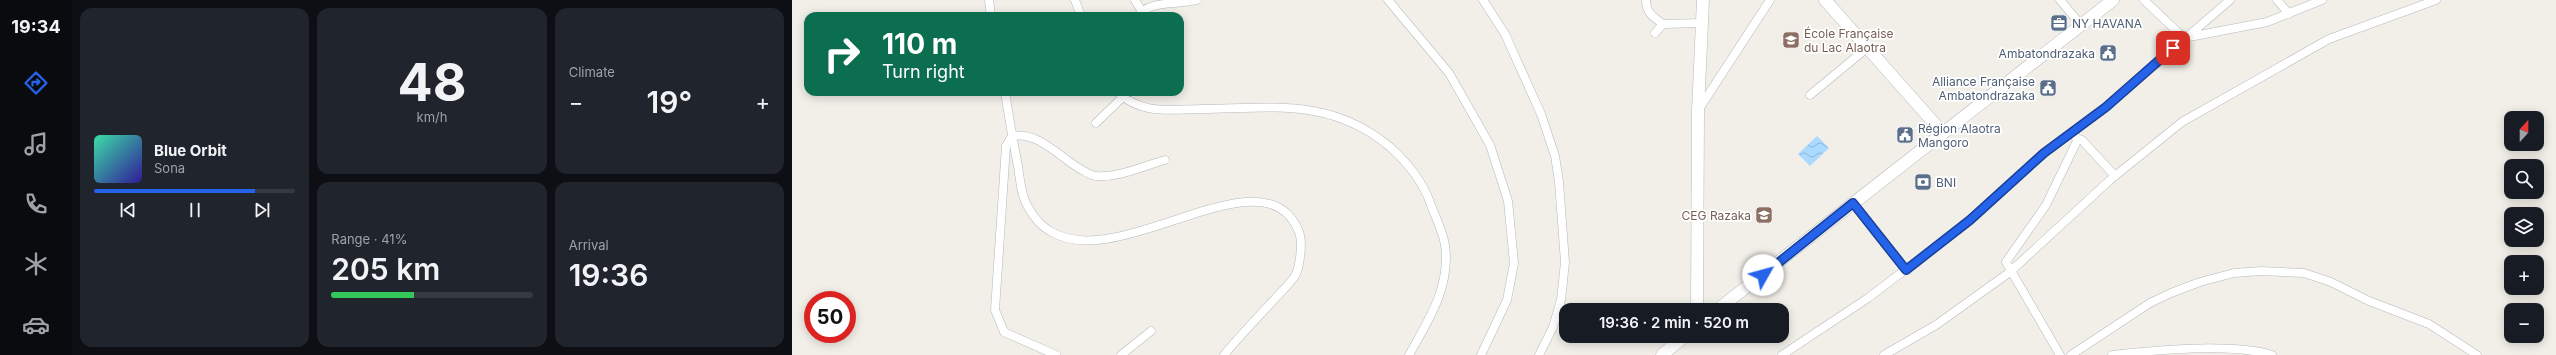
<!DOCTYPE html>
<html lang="en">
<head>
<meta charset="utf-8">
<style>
  body { margin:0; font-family:Inter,sans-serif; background:#20242c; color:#f1f3f6; height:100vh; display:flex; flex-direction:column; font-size:15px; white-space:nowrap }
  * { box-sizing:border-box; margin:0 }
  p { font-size:13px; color:#9ea1a6 }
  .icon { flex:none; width:22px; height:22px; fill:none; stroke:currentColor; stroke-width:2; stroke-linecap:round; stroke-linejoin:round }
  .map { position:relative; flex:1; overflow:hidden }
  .details { display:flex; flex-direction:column; gap:8px; padding:8px; background:#0d0f14; width:720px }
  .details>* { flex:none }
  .hud { position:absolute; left:12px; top:12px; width:380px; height:84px; border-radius:12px; box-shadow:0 2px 10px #0003; background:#0b6e4f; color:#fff; overflow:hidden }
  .needle { width:26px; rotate:21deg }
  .fabs { position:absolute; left:1712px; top:111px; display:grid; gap:8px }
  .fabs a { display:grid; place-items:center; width:40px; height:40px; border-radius:8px; background:#171b24; box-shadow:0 2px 10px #0003; font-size:20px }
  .speed { position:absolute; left:12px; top:291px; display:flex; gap:8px; font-size:20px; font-weight:700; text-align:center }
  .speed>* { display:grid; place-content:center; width:52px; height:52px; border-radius:50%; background:#171b24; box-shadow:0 2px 10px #0003; line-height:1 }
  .speed .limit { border:6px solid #d22; background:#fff; color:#111 }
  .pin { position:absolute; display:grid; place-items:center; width:34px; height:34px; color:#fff; margin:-17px; border-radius:8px; box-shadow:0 2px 6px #0006 }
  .me { position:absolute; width:44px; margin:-22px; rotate:52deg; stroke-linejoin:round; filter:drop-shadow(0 0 3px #0008) }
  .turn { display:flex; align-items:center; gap:14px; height:84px; padding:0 12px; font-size:18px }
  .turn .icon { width:52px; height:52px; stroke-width:2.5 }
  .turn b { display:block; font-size:28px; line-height:34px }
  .big { font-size:30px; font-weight:600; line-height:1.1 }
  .details .widget { flex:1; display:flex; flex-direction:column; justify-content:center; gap:6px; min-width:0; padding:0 14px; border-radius:12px; background:#20242c }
  .details .dial { align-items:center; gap:0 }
  .dial b { font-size:52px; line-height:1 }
  .song { display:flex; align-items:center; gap:12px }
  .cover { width:48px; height:48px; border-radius:6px; background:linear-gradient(135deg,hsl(160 70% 55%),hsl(250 70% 35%)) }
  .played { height:4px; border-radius:2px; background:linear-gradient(90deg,#2563eb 80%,#363941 80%) }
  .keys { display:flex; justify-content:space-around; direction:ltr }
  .heat { display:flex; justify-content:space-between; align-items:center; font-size:22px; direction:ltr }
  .charge { height:6px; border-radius:3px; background:linear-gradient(90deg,#34c759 41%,#363941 0) }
  .details .tiles { flex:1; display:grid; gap:8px; grid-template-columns:repeat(3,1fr) }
  .widget:first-child { grid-row:span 2 }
  .trip { position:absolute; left:767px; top:303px; width:230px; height:40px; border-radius:12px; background:#171b24; box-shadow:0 2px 10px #0003; font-weight:600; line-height:40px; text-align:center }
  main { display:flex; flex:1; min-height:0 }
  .menu { display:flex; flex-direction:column; width:72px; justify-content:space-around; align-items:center; background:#090b0e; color:#9ea1a6 }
  .menu .icon { width:28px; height:28px }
  .menu .active { color:#2563eb }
  .menu b { font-size:18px; color:#f1f3f6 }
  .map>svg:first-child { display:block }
</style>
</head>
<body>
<main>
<nav class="menu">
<b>19:34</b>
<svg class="icon active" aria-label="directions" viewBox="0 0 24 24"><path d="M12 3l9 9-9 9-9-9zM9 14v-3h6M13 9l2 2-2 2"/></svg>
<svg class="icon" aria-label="music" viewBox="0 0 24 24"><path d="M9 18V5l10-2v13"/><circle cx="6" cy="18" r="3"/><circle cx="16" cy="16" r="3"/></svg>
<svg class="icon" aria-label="phone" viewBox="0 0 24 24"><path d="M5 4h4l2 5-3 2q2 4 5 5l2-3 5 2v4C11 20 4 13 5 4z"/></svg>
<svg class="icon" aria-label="climate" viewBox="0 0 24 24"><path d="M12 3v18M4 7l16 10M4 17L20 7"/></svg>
<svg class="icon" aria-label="car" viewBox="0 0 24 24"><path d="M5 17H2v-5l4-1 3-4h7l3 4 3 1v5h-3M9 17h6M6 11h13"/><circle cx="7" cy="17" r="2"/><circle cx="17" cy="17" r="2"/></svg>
</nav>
<section class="details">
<div class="tiles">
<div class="widget">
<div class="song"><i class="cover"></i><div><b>Blue Orbit</b><p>Sona</p></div></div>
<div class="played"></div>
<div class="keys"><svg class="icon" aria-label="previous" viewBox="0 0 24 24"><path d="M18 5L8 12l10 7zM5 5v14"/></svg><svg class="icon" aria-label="pause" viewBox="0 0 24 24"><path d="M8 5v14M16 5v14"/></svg><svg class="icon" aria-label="next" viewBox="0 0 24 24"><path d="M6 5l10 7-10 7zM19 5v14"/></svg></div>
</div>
<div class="widget dial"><b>48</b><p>km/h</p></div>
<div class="widget"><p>Climate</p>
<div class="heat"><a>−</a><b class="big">19°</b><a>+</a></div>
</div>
<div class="widget"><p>Range · 41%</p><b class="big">205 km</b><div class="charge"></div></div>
<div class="widget"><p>Arrival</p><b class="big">19:36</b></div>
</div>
</section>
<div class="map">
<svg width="1764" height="355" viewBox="0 0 1764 355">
  <defs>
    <pattern id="water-waves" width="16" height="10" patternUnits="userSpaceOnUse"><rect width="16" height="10" fill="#aadaff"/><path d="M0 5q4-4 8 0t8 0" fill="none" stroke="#8eb4d2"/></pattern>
  </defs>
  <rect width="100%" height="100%" fill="#f1efe8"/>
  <path fill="url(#water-waves)" d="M1025,136L1037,148L1018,166L1006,154Z"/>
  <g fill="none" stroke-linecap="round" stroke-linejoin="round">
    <defs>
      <path id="street" d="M197,0L199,16
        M283,0L289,16
        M343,0L349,10
        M596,0L657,73L698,145L716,201L722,263L715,300L689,355
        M691,0L713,34L749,114L763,156L767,182L773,262L769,300L761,327L747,355
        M854,0C854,13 861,17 871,24
        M1268,0L1289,25
        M1352,0L1392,38L1475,22L1530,0
        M1485,0L1497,14
        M346,16C356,0 387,5 405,0
        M863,33L871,24L909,23
        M213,92C217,117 221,142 226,166C228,179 229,196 236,207C241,216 249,226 258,231C328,275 473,146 507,232C511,242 508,267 503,276C496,286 486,295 479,303C463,320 447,337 432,355
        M325,92C353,116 377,109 411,109C482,108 540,98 598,147C616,163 631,182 639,205C644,218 651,232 653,245C659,287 636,321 617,355
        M1018,95L1075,48
        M907,109L978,0
        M304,123L336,92
        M1284,138L1290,140L1323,176
        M1061,203L1114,270
        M264,355L212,332L203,310L214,146L220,136C247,131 268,158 290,170C294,172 300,176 304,176C327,178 351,166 373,160
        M329,355L359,331
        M990,355L1076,298L1179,220L1252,153L1314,107L1438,0
        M1092,355L1144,325L1218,272L1318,180L1390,122L1537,39L1644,0
        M1268,355L1214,262L1254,205L1285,141L1282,132
        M1279,355L1358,303L1379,293L1408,282L1442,273L1469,271L1512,273L1539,282L1577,301L1637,324L1685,355
        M1320,355C1361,350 1441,343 1480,355"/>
      <path id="secondary" d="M1033,0L1150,132
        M905,310L906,111L911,0
        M925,310L1321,0
        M870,355L893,336"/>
    </defs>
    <use href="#street" stroke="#b5b8bc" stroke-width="9"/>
    <use href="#secondary" stroke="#b6babf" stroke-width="13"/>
    <use href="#street" stroke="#fff" stroke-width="8"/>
    <use href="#secondary" stroke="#fff" stroke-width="12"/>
  </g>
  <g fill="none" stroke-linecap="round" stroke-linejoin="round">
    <defs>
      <path id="route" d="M971,275L1061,203L1114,270L1178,220L1252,153L1314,107L1381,48"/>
    </defs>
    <use href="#route" stroke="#184099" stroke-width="10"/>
    <use href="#route" stroke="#2563eb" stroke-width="7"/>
  </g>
  <defs>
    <symbol id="office-square" viewBox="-11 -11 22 22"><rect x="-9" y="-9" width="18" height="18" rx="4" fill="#5c6f8a" stroke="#fff"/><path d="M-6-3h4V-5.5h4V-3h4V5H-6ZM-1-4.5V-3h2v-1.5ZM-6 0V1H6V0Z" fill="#fff"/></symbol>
    <symbol id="school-square" viewBox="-11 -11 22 22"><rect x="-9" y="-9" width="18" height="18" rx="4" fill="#8d6e63" stroke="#fff"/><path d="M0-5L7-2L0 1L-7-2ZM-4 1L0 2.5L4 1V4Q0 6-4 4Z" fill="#fff"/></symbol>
    <symbol id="civic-square" viewBox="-11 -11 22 22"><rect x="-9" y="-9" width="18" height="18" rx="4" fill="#5c6f8a" stroke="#fff"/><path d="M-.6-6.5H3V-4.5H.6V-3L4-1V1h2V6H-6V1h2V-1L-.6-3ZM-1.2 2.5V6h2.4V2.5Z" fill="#fff"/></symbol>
    <symbol id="bank-square" viewBox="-11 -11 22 22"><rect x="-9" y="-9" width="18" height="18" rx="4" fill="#5c6f8a" stroke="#fff"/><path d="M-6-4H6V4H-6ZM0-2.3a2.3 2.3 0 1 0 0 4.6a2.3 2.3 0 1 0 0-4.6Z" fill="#fff"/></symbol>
  </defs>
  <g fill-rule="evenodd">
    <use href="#office-square" x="1257" y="13" width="20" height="20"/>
    <use href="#school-square" x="989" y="30" width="20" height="20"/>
    <use href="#civic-square" x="1306" y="43" width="20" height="20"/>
    <use href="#civic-square" x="1246" y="78" width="20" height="20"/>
    <use href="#civic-square" x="1103" y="125" width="20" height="20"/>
    <use href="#bank-square" x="1121" y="172" width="20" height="20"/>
    <use href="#school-square" x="962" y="205" width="20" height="20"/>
  </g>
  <g text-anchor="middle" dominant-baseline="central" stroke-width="3.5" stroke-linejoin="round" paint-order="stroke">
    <g font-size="12" fill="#4e5e75" stroke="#fff" text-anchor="start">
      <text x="1280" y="23">NY HAVANA</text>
      <text x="1303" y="53" text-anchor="end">Ambatondrazaka</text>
      <text x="1243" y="81" text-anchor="end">Alliance Française<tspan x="1243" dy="14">Ambatondrazaka</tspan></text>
      <text x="1126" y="128">Région Alaotra<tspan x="1126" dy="14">Mangoro</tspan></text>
      <text x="1144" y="182">BNI</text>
    </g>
    <g font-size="12" fill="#785e54" stroke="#fff" text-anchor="start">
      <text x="1012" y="33">École Française<tspan x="1012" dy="14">du Lac Alaotra</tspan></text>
      <text x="959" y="215" text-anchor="end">CEG Razaka</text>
    </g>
  </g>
</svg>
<div class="fabs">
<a><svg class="needle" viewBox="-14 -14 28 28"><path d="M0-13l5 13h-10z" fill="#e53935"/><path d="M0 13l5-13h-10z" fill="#9ea1a6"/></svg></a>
<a><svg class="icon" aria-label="search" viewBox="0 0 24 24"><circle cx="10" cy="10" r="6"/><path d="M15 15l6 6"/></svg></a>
<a><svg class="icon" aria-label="layers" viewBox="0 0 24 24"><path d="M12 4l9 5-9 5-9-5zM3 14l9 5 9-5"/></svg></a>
<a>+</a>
<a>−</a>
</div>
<div class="speed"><div class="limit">50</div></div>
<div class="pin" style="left:1381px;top:48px;background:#d93025"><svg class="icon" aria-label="arrive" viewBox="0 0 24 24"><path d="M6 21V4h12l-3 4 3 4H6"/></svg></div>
<svg class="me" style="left:971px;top:275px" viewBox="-20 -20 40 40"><circle r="19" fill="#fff"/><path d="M0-13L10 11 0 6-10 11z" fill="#2563eb"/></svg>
<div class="trip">19:36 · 2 min · 520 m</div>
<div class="hud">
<div class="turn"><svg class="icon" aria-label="right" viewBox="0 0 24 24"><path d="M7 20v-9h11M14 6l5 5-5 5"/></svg><div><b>110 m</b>Turn right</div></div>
</div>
</div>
</main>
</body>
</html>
